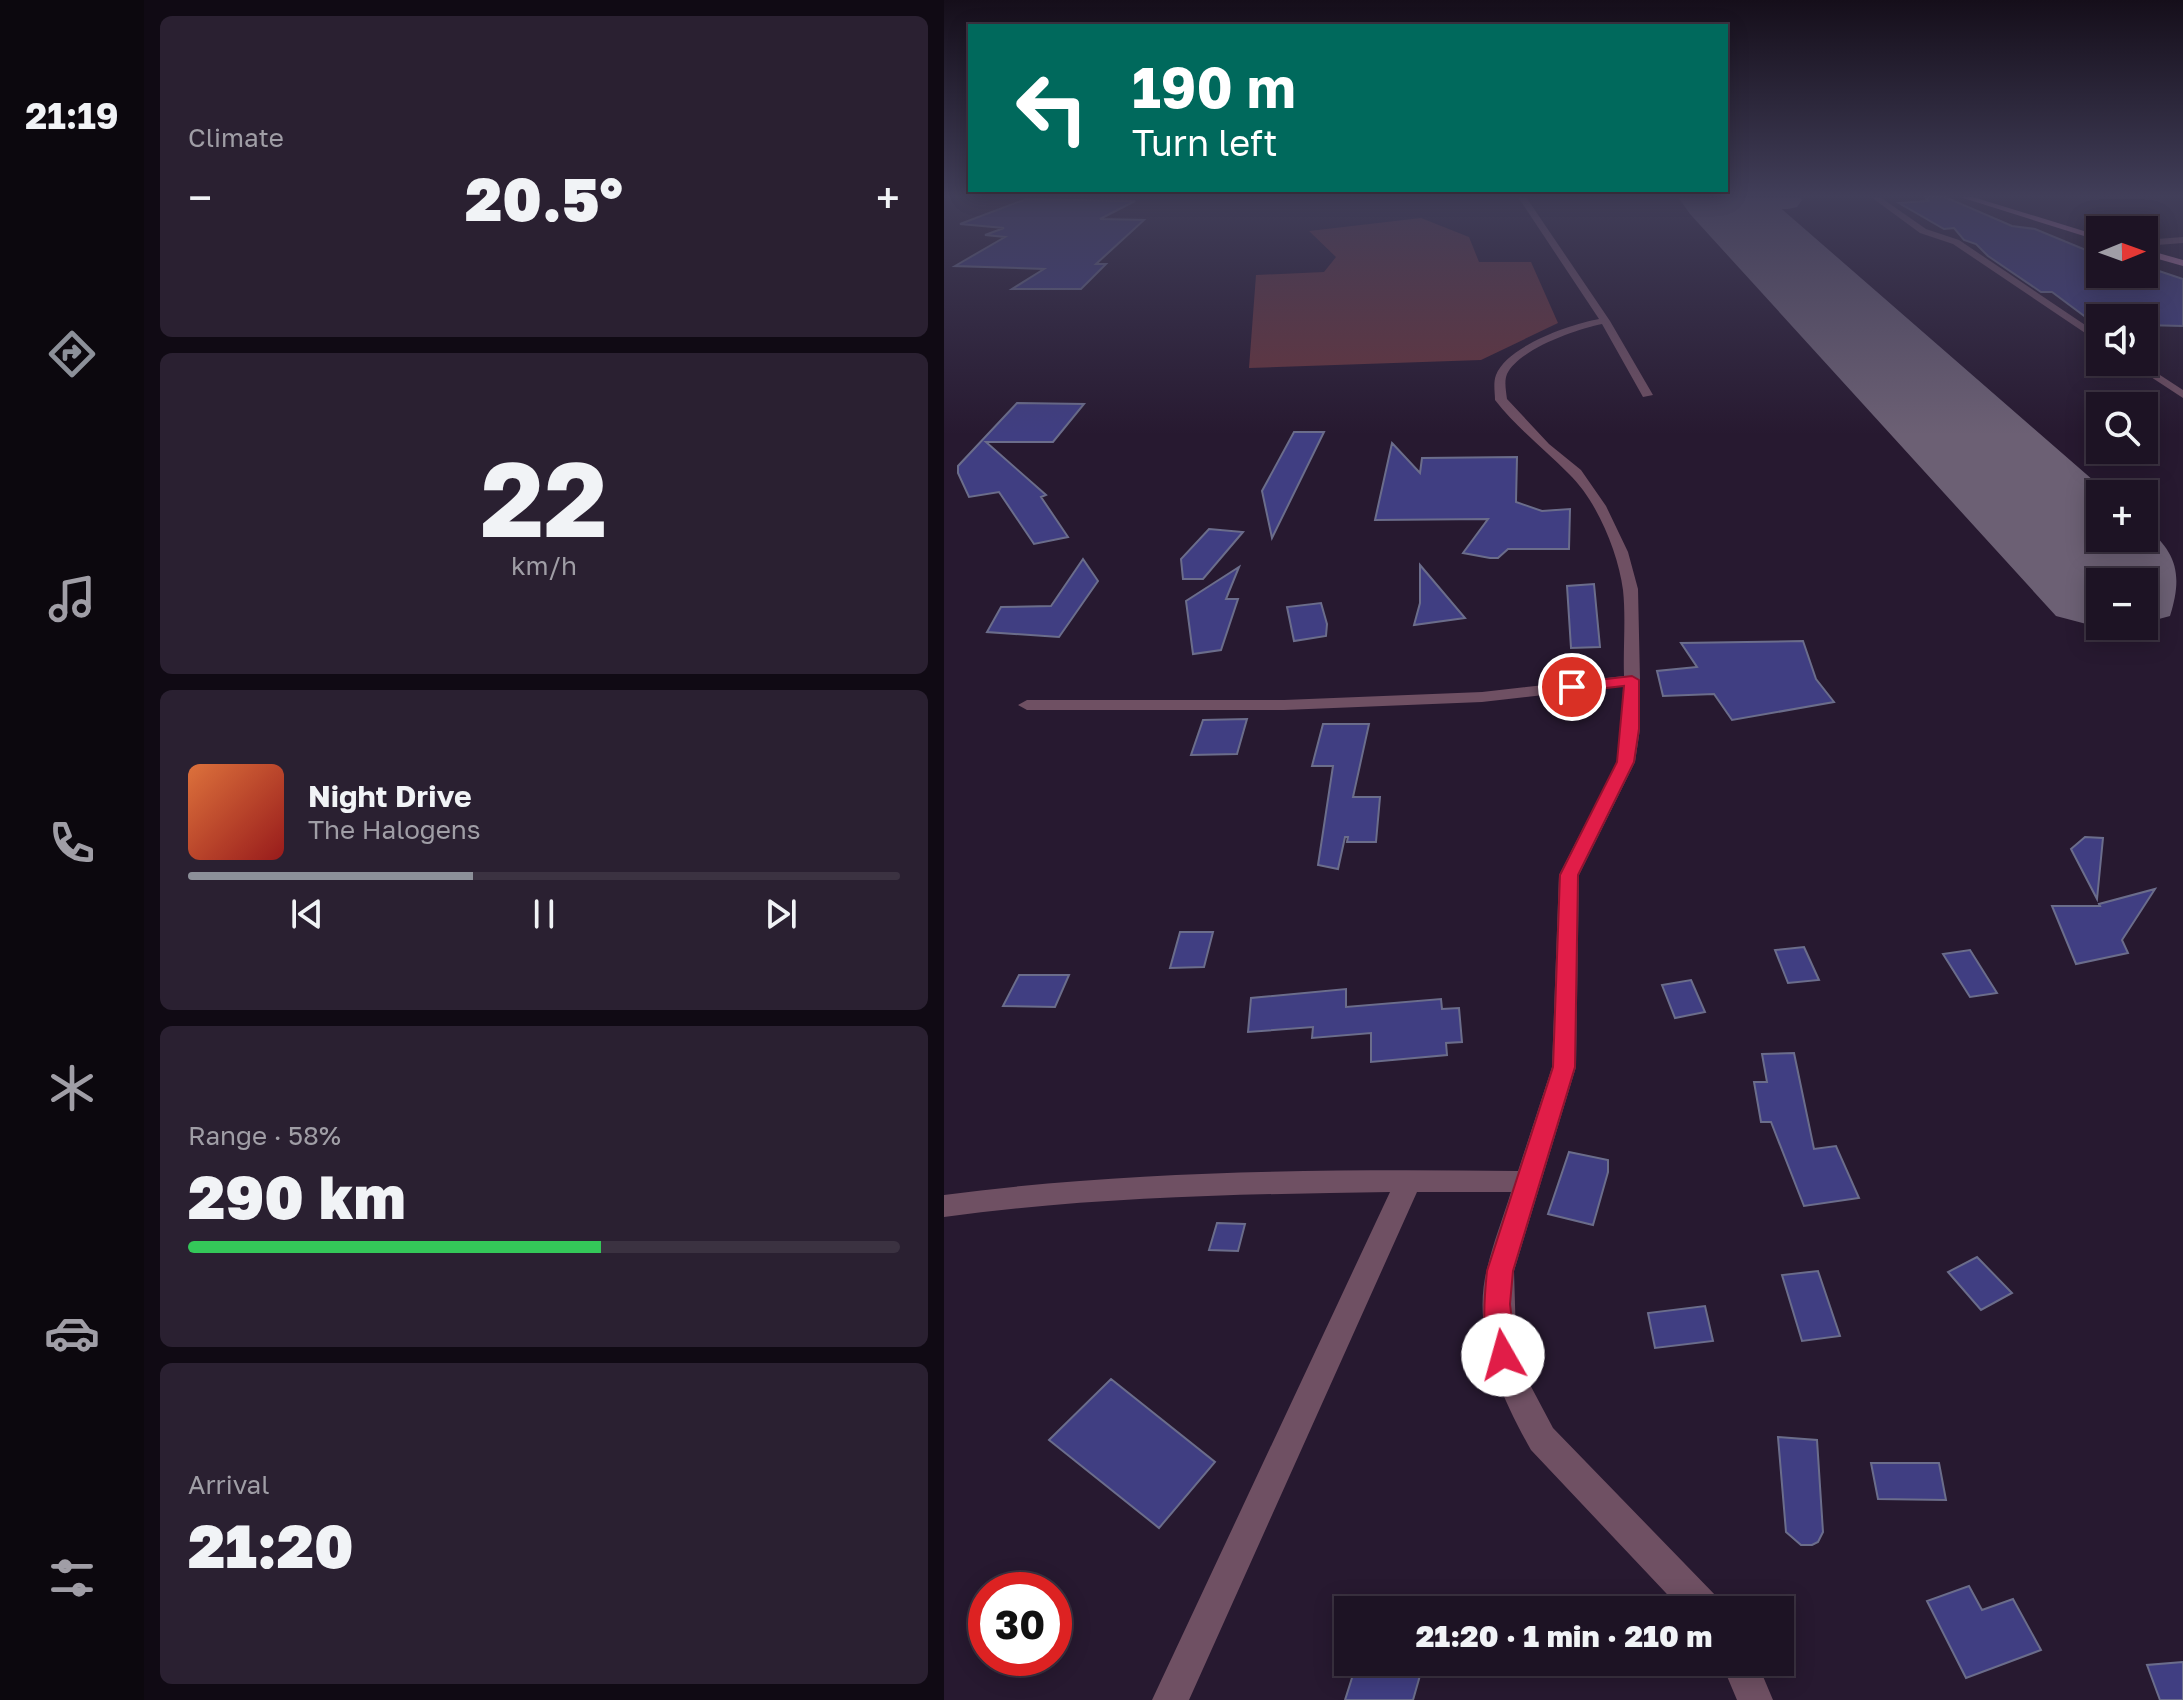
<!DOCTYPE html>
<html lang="en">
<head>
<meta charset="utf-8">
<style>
  body { margin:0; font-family:"Golos Text",sans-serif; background:#2a2031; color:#f1f3f6; height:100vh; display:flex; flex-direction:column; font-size:30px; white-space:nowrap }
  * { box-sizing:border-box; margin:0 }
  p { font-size:26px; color:#a09ea6 }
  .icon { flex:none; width:44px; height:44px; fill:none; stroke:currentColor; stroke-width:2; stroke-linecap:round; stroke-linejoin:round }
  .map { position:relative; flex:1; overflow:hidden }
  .panel { display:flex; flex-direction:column; gap:16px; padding:16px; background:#100a14; width:800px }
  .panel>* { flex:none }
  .hud { position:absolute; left:24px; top:24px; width:760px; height:168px; border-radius:0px; box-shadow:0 4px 20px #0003,0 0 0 2px #3b3241; background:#00695c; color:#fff; overflow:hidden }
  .needle { width:52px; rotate:89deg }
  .controls { position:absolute; left:1142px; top:216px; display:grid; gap:16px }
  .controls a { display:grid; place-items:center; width:72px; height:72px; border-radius:0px; background:#1d1324; box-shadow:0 4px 20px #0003,0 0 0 2px #3b3241; font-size:40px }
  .speed { position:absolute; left:24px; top:1572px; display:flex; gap:16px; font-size:40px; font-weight:700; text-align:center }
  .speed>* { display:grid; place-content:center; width:104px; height:104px; border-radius:50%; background:#1d1324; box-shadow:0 4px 20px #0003,0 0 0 2px #3b3241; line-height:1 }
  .speed .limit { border:12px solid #d22; background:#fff; color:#111 }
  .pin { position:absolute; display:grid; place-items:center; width:68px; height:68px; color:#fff; margin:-34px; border:4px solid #fff; border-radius:50%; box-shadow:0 2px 8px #0007 }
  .me { position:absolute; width:88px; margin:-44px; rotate:353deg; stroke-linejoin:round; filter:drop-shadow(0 0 6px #0008) }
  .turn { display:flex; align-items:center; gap:28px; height:168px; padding:0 32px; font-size:36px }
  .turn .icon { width:104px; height:104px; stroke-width:2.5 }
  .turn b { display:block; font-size:56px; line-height:68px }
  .big { font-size:60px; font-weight:800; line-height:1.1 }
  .panel .card { flex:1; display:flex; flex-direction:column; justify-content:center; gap:12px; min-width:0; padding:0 28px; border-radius:12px; background:#2a2031 }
  .panel .dial { align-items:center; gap:0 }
  .dial b { font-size:104px; line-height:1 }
  .song { display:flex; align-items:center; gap:24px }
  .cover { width:96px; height:96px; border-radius:12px; background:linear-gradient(135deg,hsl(20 70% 55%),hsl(0 70% 35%)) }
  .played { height:8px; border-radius:4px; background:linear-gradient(90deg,#8c9099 40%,#3b3241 40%) }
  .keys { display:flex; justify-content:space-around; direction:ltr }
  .heat { display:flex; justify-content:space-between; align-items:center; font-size:44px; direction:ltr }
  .charge { height:12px; border-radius:6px; background:linear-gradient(90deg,#34c759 58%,#3b3241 0) }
  .trip { position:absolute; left:390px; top:1596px; width:460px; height:80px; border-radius:0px; background:#1d1324; box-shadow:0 4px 20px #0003,0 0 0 2px #3b3241; font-weight:800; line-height:80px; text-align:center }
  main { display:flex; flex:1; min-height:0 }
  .tab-bar { display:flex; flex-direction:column; width:144px; justify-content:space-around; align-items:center; background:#0c080e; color:#a09ea6 }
  .tab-bar .icon { width:56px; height:56px }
  .tab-bar .current { color:#8c9099 }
  .tab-bar b { font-size:36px; color:#f1f3f6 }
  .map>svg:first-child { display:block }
</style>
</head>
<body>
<main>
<nav class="tab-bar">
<b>21:19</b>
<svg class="icon current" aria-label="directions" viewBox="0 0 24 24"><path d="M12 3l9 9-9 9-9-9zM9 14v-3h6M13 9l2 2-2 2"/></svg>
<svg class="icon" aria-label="music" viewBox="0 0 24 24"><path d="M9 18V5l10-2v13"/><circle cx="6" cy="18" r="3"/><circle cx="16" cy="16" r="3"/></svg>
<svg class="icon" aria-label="phone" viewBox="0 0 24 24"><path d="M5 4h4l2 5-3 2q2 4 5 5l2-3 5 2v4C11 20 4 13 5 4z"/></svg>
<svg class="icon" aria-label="climate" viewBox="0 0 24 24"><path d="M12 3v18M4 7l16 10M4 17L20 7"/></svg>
<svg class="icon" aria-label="car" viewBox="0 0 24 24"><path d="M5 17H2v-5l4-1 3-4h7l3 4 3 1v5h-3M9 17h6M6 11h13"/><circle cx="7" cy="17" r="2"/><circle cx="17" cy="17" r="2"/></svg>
<svg class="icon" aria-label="filters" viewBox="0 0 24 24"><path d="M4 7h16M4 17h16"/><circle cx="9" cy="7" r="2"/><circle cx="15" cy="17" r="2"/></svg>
</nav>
<section class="panel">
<div class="card"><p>Climate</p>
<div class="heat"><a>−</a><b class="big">20.5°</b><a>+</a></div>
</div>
<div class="card dial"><b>22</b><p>km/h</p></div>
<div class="card">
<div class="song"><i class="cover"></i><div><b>Night Drive</b><p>The Halogens</p></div></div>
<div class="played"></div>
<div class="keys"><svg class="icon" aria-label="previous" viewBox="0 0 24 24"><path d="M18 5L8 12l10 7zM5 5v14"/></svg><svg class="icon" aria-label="pause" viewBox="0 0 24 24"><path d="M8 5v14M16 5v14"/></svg><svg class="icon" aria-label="next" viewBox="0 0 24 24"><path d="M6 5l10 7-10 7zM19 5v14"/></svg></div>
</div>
<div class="card"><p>Range · 58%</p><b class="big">290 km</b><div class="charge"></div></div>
<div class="card"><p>Arrival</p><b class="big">21:20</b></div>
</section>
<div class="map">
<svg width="1239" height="1700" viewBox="0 0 1239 1700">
  <rect width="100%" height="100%" fill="#271930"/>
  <path fill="#67343c" d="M477,218L525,237L535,262H587L614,323L537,360L305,368L312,275L380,272L392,257L365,231Z"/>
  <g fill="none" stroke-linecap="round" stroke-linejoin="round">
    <path fill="#6c6074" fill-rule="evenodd" d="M821,197H856L858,200L853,207C839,211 829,210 821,197Z"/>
    <path fill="#6c6074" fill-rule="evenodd" d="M734,197H824L1165,494H1156V538H1200V525C1233,553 1239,574 1226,616L1200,623V582H1156V626H1188L1169,631L1112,616L746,214Z"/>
  </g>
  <path fill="#403e82" stroke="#6b6d8b" stroke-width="2" d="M981,197H1001L1068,226L1091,229L1149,253L1156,252V274H1200V266L1239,279V326L1200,325V318H1156V324H1151L1108,292H1097L1044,256L1032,244L1020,240L1010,228L1000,229L955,203L984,201Z
    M82,199L191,201L156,219L200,220L152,264H162L137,289H68L100,269L11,266L61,237L41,235L60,228L16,224Z
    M73,403L140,404L109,442H42L102,495L97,497L124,537L90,544L55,492L25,497L14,473V466Z
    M350,432H380L328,538L318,491Z
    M448,443L476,473L478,458L573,457L572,502L598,511L626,509L625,549H564L554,558H546L519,553L544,519L431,520Z
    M265,529L299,532L259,579H239L237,559Z
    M139,559L154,581L115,637L43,632L57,607L107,606Z
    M476,565L521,618L470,625L476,603Z
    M295,567L282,599H294L277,650L249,654L242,601Z
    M650,584L656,647L627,648L623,586Z
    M377,603L383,624L382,636L350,641L343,607Z
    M859,641L872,679L890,702L788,720L770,694L719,696L713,671L753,667L737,643Z
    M303,719L293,754L247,755L259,720Z
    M379,724H425L409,797H436L432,842H403L404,837H401L394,869L374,865L389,766H368Z
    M1141,837L1159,838L1153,899L1127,849Z
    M1211,889L1178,940L1184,953L1132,964L1108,906H1156L1155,904Z
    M236,932H269L260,967L226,968Z
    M860,947L875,980L844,983L831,950Z
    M1026,950L1053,993L1026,997L999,954Z
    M75,975H125L111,1007L59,1006Z
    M747,980L761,1012L731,1018L718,985Z
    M402,989V1007L497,999L498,1009L515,1008L518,1042L502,1043L503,1055L427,1062V1033L368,1038L369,1027L304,1032L307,998Z
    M850,1053L870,1149L892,1146L915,1198L860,1206L827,1122H817L810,1082H823L818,1054Z
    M625,1152L664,1160V1172L649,1225L604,1214Z
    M273,1223L301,1224L294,1251L265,1250Z
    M1033,1257L1068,1293L1037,1310L1004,1272Z
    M874,1271L896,1336L858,1341L838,1275Z
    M761,1306L769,1341L711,1348L704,1313Z
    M167,1379L271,1462L215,1528L105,1440Z
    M834,1437L873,1440L879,1532L874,1542L868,1545H857L842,1532Z
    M927,1463H995L1002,1500L934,1499Z
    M1025,1586L1038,1610L1069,1599L1097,1650L1022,1678L983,1601Z
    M413,1662H438L477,1672L469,1700H401Z
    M1239,1662V1700H1216L1203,1665Z"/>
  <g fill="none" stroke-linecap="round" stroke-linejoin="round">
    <path fill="#6f5063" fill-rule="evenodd" d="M574,197H582L666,321L709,395L699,397L658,324C633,329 575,349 563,374C560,381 562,391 563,399L605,444L637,470L662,506L684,552L694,589L696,680V729L691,762L635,875L632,1067L570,1271L572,1338L583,1379L609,1428L774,1598L779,1610H738L587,1450C557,1397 527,1330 543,1269C549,1243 559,1218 567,1192H473L245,1700H208L446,1192C298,1194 147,1197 0,1217V1195C189,1170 384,1169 574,1171L608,1067L615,875L673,762L678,729L679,686L538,702L340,710H83L74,705L83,700H340L538,692L680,676C679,648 682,618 679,590C674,552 653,501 625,474C600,449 573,428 551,400C551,392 549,383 552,375C563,346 627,324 655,319Z
      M927,197H936L982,229L1015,240L1156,335V343L1009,244L976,233Z
      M1239,237V243L1200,246V240Z
      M1184,362H1196L1239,390V398Z
      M777,1662H813L829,1700H793Z"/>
    <path fill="#be7ea7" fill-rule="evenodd" d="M1016,197H1029L1156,236V241Z
      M1200,249L1239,260V266L1200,255Z"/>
  </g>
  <linearGradient id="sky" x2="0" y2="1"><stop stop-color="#150e1a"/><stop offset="0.45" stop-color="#413e59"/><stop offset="1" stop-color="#413e59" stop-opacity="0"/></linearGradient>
  <rect width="1239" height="435" fill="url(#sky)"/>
  <path fill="#e11d48" stroke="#92132f" stroke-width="2" d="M688,676L695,680V729L690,762L634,875L631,1067L569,1271L566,1304L572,1355L569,1364L559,1367L549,1364C537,1336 540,1300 543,1271L609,1067L616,875L673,762L680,686L628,692L620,687L628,683Z"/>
</svg>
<div class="controls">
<a><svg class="needle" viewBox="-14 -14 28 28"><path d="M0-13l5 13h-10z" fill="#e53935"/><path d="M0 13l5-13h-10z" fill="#a09ea6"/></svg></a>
<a><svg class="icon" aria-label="sound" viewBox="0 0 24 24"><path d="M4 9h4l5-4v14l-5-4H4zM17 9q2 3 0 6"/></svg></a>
<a><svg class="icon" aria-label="search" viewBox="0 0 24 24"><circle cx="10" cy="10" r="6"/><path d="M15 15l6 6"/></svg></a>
<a>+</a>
<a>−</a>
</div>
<div class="speed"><div class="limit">30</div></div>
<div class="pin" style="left:628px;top:687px;background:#d93025"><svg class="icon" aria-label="arrive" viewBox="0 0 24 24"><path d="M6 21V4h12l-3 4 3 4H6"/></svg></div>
<svg class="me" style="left:559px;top:1355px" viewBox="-20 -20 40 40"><circle r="19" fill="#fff"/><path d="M0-13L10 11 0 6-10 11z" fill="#e11d48"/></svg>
<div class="trip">21:20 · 1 min · 210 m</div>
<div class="hud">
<div class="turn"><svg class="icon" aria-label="left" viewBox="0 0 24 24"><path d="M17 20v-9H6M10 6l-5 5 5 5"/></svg><div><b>190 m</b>Turn left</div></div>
</div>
</div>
</main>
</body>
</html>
